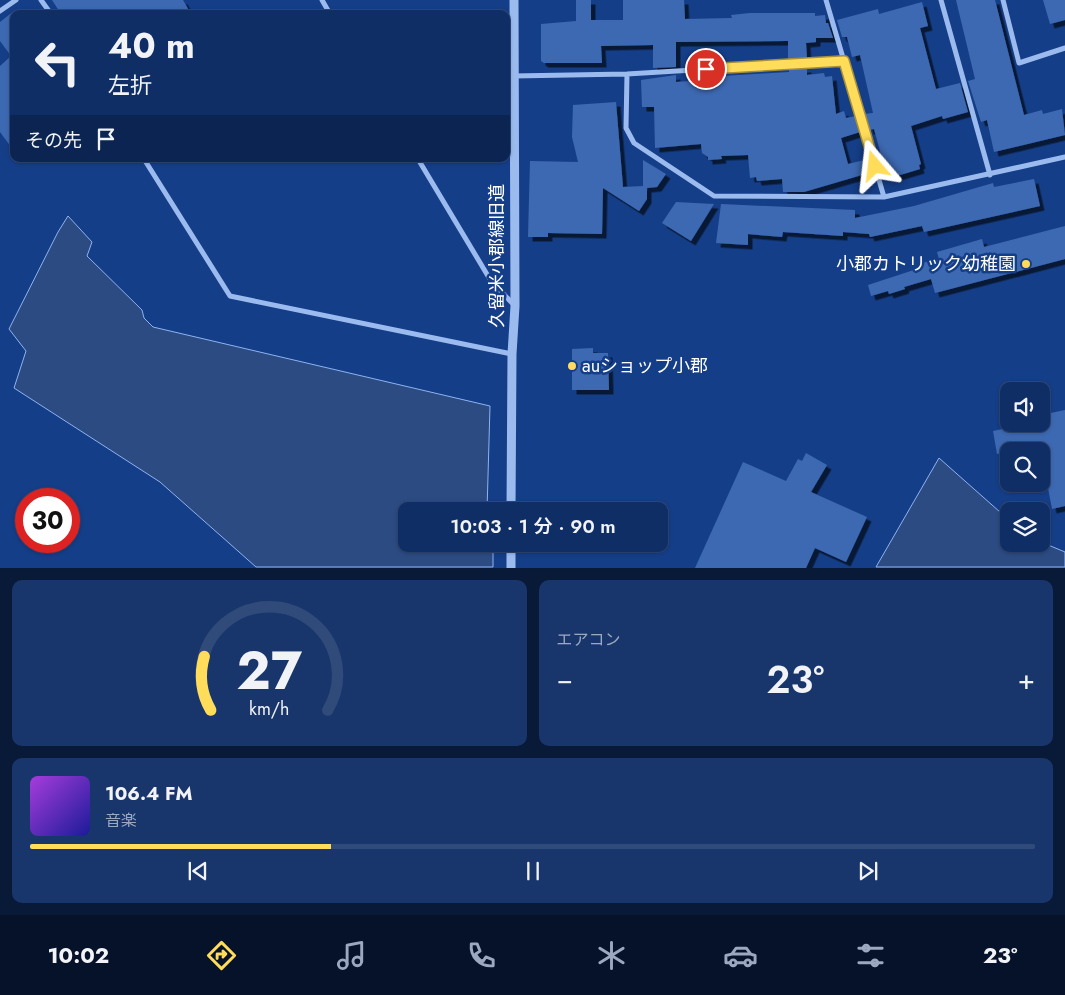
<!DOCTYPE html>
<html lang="ja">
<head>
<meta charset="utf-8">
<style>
  body { margin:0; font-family:Jost,"Noto Sans JP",sans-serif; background:#19366c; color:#f1f3f6; height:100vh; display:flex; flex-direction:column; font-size:19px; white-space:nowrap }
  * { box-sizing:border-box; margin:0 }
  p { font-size:16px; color:#9ca8bf }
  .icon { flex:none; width:28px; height:28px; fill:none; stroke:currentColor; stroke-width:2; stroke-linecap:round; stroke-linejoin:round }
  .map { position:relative; height:568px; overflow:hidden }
  .panel { display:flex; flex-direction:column; gap:12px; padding:12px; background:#091938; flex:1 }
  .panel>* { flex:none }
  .hud { position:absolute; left:10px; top:10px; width:500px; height:152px; border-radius:10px; box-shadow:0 1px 4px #0004,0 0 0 1px #304a7a; background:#102e66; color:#f1f3f6; overflow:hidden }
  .fabs { position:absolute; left:1000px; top:382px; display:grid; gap:10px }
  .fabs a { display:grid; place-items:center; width:50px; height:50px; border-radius:10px; background:#102e66; box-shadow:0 1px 4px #0004,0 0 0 1px #304a7a; font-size:25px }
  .speed { position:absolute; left:15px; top:488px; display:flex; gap:10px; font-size:25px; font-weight:700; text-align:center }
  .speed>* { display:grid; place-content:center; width:65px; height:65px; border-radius:50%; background:#102e66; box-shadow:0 1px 4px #0004,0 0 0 1px #304a7a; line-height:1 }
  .speed .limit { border:8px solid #d22; background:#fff; color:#111 }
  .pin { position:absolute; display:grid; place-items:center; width:42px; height:42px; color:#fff; margin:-21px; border:2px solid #fff; border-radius:50%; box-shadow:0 1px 5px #0007 }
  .me { position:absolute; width:55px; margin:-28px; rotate:343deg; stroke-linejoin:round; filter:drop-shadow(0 0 4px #0008) }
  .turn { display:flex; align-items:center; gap:18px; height:105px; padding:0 15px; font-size:22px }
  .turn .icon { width:65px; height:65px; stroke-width:2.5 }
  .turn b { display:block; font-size:35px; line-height:42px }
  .then { display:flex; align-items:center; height:48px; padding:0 15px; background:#0003; gap:10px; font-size:19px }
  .big { font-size:38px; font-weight:600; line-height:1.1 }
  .panel .tile { flex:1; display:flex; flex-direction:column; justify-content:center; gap:8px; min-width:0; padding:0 18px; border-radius:10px; background:#19366c }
  .panel .dial { align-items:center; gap:0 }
  .dial svg { height:130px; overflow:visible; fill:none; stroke:#304a7a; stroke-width:7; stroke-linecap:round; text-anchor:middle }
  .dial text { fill:#f1f3f6; stroke:none }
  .song { display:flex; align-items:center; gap:15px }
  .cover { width:60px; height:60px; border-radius:8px; background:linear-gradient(135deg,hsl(280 70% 55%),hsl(240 70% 35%)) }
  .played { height:5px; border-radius:2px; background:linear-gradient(90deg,#ffdc59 30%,#304a7a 30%) }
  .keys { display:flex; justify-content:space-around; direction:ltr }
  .heat { display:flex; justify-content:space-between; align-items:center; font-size:28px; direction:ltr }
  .panel .tiles { flex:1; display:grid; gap:12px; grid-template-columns:1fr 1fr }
  .tile:last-child { grid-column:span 2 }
  .trip { position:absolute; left:398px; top:502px; width:270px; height:50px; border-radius:10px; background:#102e66; box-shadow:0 1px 4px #0004,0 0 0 1px #304a7a; font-weight:600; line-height:50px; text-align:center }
  .dock { display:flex; height:80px; justify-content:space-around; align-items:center; background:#061229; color:#9ca8bf }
  .dock .icon { width:35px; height:35px }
  .dock .active { color:#ffdc59 }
  .dock b { font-size:22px; color:#f1f3f6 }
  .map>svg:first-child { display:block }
</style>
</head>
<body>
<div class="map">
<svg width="1065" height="568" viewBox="0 0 1065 568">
  <defs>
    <filter id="shadow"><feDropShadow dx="4.5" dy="4.5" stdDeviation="0" flood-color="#0009"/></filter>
  </defs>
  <rect width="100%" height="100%" fill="#153e88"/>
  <path fill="#2c4b82" stroke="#8db4f2" d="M68,216L92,242L87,256L142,310L144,318L153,327L490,406L487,511H406V544H493V567H256L160,482L14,388L26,351L9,329L58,232Z
    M939,458L1009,520V544H1041V542L1065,552V567H876Z"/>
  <path fill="#3d69b2" filter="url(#shadow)" d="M52,0H183L191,14H61Z
    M576,0H591V20H623V0H684L685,19L732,18L731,15L750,13H815V16L825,15L826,23H828L833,38H816V42L806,43L807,59L788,60V41L676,42V67L653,68V45L601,46L602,63H544L541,61V24L576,21Z
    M956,0H995L1024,115L1042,110L1043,114L1062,109L1065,135L994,152L987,120L981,122L968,81L975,79Z
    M1043,0H1065V20L1050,24Z
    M922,2L928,26L920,28L936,89L960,83L968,112L943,119L942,116L911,126L921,164L919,165L920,169L897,176L896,173L886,175L885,169L881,170L877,157L881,155L874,129L869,130L864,114L873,113L860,55L852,57L847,37H842L837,20L878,9L879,14Z
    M14,11V151L0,132V66L11,56L0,41V22Z
    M807,68V75L824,73L825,77L832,76L836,114L844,111L846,118L856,116L860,132L841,138L848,164L868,159L872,172L804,192H783L782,179L757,181L756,177L750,178L748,155L721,156L722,159L708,160V157L702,153L701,144L655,148L654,107H642L641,80L676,75V82L704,80V77L789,72V69Z
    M616,102L623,187L643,186V160L666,174L657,187L647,188V199L639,211L603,188L602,234L548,233V237H528L530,161L578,162L572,137L573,105Z
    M1034,179L1040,206L924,232L922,226L870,237L869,234L843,232V236L783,232L782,237L748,234V245L716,243L721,204L855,210V218L914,206L993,183L994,187Z
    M676,202L714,204L691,241L662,223Z
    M1065,226V259L935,293L931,279L904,287L905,289L889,294L888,291L871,296L868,285L923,267L922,263L939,259L937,252L982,239L984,247Z
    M593,348V353H608L609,390H572V349Z
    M1065,410V506L1052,509L1041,451H1009L997,454L993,431L1012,427V424H1041V415Z
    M806,453L827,465L811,492L867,517L846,562L815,548L806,568H695L743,462L786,481L798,459L802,461Z"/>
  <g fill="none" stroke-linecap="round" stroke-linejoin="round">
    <path stroke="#9bbbef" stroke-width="5" d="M41,0L51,14
      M322,0L330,14
      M826,0L884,197L1065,157
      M941,0L990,175
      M1003,0L1019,63L1065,48
      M0,11L16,0
      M627,74L626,128L634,143L714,196L884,197
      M513,76L627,74L844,61
      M144,159L230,296L512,354
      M418,159L491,281L515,306"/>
    <path stroke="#9bbbef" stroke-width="9" d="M511,511L512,354L515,306L514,0
      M511,568V544"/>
  </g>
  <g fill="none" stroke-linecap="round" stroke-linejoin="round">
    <defs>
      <path id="route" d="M706,69L844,61L875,166"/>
    </defs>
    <use href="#route" stroke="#a68f3a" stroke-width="12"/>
    <use href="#route" stroke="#ffdc59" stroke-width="9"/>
  </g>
  <g fill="#ffdc59" stroke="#153e88" stroke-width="2">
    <circle cx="1026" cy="264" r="5"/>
    <circle cx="572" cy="366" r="5"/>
  </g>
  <g text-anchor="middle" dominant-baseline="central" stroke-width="5" stroke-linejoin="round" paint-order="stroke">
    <g font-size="18" fill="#fff" stroke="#153e88">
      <text transform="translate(497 256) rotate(-90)">久留米小郡線旧道</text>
    </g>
    <g font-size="18" fill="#fff" stroke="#153e88" text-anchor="end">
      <text x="1016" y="264">小郡カトリック幼稚園</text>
      <text x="582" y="366" text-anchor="start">auショップ小郡</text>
    </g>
  </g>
</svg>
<div class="fabs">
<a><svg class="icon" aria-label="sound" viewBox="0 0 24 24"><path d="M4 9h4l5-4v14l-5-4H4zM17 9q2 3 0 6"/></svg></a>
<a><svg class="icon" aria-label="search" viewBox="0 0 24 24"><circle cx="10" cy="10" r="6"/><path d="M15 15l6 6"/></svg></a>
<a><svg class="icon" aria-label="layers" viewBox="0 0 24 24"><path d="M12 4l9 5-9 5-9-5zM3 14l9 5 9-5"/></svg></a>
</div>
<div class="speed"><div class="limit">30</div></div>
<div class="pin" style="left:706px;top:69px;background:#d93025"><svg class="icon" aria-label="arrive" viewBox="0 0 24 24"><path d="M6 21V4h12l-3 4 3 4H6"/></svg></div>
<svg class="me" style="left:875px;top:166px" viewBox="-20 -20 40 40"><path d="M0-17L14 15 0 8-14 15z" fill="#ffdc59" stroke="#fff" stroke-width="4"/></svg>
<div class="trip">10:03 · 1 分 · 90 m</div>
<div class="hud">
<div class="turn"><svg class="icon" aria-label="left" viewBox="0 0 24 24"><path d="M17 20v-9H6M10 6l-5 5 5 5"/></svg><div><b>40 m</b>左折</div></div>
<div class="then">その先<svg class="icon" aria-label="arrive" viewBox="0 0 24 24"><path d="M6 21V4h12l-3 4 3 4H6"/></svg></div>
</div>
</div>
<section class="panel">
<div class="tiles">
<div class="tile dial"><svg viewBox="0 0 100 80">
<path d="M14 69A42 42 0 1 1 86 69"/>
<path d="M14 69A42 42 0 0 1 10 36" stroke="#ffdc59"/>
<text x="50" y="56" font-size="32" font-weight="700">27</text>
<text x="50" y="72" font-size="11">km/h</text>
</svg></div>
<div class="tile"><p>エアコン</p>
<div class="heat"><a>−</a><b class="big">23°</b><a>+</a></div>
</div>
<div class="tile">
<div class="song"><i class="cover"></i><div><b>106.4 FM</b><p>音楽</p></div></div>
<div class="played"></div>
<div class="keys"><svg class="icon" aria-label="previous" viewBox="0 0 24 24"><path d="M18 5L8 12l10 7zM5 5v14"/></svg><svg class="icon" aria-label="pause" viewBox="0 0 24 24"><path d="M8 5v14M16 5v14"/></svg><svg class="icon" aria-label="next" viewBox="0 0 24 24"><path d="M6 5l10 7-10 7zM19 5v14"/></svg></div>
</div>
</div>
</section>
<nav class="dock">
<b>10:02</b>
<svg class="icon active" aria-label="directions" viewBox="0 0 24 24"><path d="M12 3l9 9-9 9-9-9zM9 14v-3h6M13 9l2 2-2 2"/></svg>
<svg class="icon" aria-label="music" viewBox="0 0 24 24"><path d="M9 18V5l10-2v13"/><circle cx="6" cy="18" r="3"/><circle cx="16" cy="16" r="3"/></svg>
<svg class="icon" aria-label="phone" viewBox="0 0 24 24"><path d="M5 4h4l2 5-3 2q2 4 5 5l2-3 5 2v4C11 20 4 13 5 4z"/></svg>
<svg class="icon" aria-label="climate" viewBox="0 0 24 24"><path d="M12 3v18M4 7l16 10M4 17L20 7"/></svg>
<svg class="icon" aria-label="car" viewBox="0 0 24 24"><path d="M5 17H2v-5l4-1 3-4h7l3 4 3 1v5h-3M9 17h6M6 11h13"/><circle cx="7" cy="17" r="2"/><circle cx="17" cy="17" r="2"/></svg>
<svg class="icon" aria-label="filters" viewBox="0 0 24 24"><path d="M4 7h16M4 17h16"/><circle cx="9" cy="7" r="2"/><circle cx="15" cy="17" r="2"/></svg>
<b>23°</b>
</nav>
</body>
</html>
